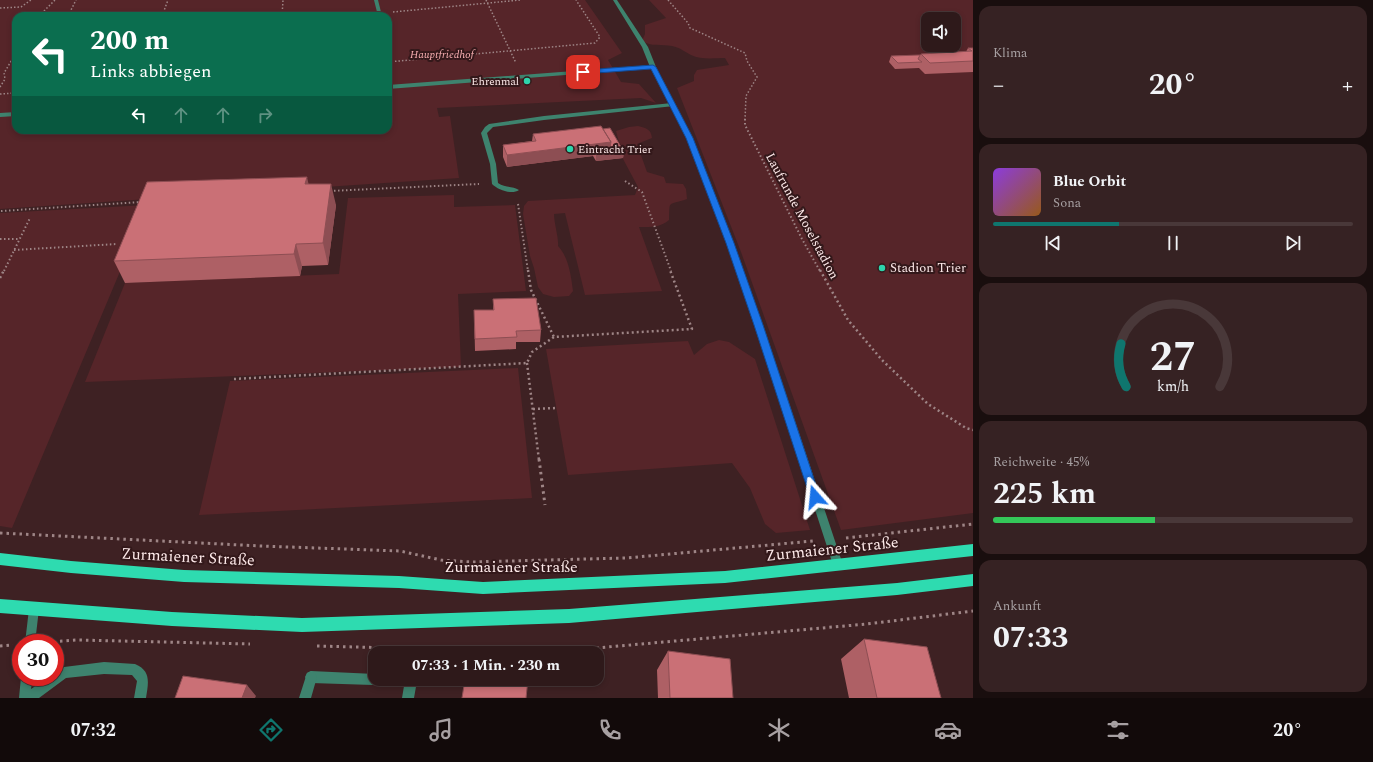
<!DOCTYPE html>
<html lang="de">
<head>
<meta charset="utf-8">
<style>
  body { margin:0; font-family:Spectral,serif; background:#362223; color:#f1f3f6; height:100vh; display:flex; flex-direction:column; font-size:15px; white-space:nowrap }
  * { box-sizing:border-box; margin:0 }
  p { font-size:13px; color:#a7a0a2 }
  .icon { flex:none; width:22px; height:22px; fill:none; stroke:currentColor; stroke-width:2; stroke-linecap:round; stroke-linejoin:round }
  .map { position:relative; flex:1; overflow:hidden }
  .sheet { display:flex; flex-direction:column; gap:6px; padding:6px; background:#190e0e; width:400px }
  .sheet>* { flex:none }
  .top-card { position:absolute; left:12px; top:12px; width:380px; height:122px; border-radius:12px; box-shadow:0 2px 6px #0003,0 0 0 1px #493839; background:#0b6e4f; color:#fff; overflow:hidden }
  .controls { position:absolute; left:921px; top:12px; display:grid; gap:8px }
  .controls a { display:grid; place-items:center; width:40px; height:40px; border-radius:8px; background:#2e191a; box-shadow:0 2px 6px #0003,0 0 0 1px #493839; font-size:20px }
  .speed { position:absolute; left:12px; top:634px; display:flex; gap:8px; font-size:20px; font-weight:700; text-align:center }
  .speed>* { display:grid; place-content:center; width:52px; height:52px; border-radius:50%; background:#2e191a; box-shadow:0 2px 6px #0003,0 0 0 1px #493839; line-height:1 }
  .speed .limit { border:6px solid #d22; background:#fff; color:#111 }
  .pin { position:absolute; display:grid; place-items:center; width:34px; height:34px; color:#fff; margin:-17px; border-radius:8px; box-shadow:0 2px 6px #0006 }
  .me { position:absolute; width:44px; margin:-22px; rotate:342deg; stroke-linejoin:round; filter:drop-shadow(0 0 3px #0008) }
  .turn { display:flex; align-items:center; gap:14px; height:84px; padding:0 12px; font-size:18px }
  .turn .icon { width:52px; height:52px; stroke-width:2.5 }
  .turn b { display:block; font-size:28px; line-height:34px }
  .lanes { display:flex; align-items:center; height:38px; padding:0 12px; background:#0003; justify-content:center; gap:20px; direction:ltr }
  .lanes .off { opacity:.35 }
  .big { font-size:30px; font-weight:700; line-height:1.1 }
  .sheet .tile { flex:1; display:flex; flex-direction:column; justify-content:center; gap:6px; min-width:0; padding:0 14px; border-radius:12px; background:#362223 }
  .sheet .dial { align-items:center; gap:0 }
  .dial svg { height:104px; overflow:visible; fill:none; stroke:#493839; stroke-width:7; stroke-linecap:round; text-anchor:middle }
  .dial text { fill:#f1f3f6; stroke:none }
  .song { display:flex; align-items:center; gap:12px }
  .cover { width:48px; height:48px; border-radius:6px; background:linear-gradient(135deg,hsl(270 70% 55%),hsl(30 70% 35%)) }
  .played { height:4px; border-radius:2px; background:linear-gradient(90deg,#0f766e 35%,#493839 35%) }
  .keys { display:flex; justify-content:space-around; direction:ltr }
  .heat { display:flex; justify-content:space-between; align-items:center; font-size:22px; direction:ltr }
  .charge { height:6px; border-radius:3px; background:linear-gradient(90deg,#34c759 45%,#493839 0) }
  .trip { position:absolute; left:368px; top:646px; width:236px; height:40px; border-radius:12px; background:#2e191a; box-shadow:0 2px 6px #0003,0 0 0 1px #493839; font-weight:700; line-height:40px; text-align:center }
  .tabs { display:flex; height:64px; justify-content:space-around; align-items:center; background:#120a0a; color:#a7a0a2 }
  .tabs .icon { width:28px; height:28px }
  .tabs .selected { color:#0f766e }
  .tabs b { font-size:18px; color:#f1f3f6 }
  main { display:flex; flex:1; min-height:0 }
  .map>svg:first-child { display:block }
</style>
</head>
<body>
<main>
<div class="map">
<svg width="973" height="698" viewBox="0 0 973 698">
  <rect width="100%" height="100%" fill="#3e2123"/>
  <path fill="#562529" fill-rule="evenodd" d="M0,0H585L622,53L608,60L621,82L639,84L656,103L641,98L437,108L439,117L450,116L459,178L0,209ZM16,16H388V130H16Z
    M649,0H973V513L841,530L741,252L677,88L694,81V75L697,70L729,65L725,58C715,58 701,60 691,55C683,51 683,49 672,46C662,44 651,47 642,41L645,34V25L666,18ZM928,19H954V45H928Z
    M638,126C646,128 651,129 652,138L637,144L647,172L664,177L666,183L683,184L686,189L687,199C667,206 670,199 669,220C659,228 651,227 639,227L662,291L585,295L565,213L554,214C554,223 559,239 558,246C569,258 571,276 573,291L569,296L554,297L543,294L538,287L534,268L530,256L523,214L524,206L528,201L635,195L638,187L622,157L626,152L619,142L616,131L629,127Z
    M454,195V207L515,205L526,291L458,294L461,367L85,382L125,283L339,274L348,198Z
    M148,205L12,528L0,526V213Z
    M719,340L729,342L755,359L810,530L776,533L765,524L750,488L732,463L568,475L546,349L688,341L694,355L707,344Z
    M518,368L532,498L199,515L230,381Z"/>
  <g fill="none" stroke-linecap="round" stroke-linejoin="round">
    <path stroke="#9e8586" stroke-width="1.5" stroke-dasharray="1.5 2" stroke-linecap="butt" d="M486,0L516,63
      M668,0L688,23L690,28L745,53L747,61L757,77L746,96L745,120
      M0,8L21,7L31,0
      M393,12L520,0
      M39,16L55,0
      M68,16L76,0
      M162,16L168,0
      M282,16L283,0
      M355,16L366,15
      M388,62L595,43L600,37L576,0
      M0,87L5,79L4,73L16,53
      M0,94L16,93"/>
    <path stroke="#9e8586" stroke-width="2" stroke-dasharray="1.5 2.5" stroke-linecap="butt" d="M745,119V125L802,239L820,271
      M625,181L642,192L671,271
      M330,191L479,184
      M518,204L528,271
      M1,211L141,202
      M0,239H19
      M14,250L117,244
      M4,271L30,218"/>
    <path stroke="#9e8586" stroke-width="2.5" stroke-dasharray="2 3" stroke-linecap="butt" d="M528,270L531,290L554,337
      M820,270L848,320L882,360L928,404L966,428L973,430
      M0,278L4,270
      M527,363L539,460
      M234,379L527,363L532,352L554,337L692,329L670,270
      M533,409L556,408"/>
    <path stroke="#9e8586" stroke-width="3" stroke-dasharray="2.5 4" stroke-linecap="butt" d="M539,459L545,505
      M0,533L261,546L400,551L441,560L471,562L626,558L813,541
      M846,538L973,524
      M47,642L77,640L250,644
      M0,646L13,645
      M317,646L551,652L867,624L973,611"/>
    <path fill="#3e836e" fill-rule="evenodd" d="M374,0H378L382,16H378Z
      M653,65L656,67L655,68L388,89V85Z
      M672,103L675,105L674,106L544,120L493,127L487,133L496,164L498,183C505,188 513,186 519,190C512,195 498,190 492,184L490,164L481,133L485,127L489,124L544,116Z
      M16,112V116L0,117V113Z
      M34,604L38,605L39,609L35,643H25L29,609L30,605Z
      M104,662L135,664C152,671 148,684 146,698H134L137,681L132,675L104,674L66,678L39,698H19L21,677H33L31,689L49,677H55V673L64,667Z
      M311,671L375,674V679H416L417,681L414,698H402L404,686L311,683L307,681L305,677L307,673Z"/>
    <path fill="#3e836e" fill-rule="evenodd" d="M613,0H617L648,47L656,67L692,137L733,243L763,325L843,565L842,568L838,570L834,568L833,565L755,325L727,243L686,137L650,67L642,47Z
      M311,671L315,673L317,677L311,698H299L307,673Z"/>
    <path fill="#2edbb0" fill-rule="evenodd" d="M973,544V556L725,583L483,594L399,588L184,582L71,573L0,565V553L71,561L184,570L399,576L483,582L725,571Z
      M973,574V586L897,595L569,623L302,632L172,626L0,613V599L172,612L302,618L569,609L897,583Z"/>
  </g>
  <path fill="#ae6065" d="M968,48H973V72L925,74L919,68L895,69L889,62L891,56L920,55L921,54L966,52Z
    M603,129L624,152L623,158L596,161L593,156L507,167L503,157V145L532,141L533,134Z
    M308,184L336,205L328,265L302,266L300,276L125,283L114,261Z
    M493,299L541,330L540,342H516V349L475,351L474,310H493Z
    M864,639L941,698H849L841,659Z
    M668,651L733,698H658L657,670Z"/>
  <path fill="#8d4e53" d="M611,142L609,154L593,150V156L507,167V155Z
    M624,152L623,158L596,161V155Z
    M307,177L312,199L305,184Z
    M331,184L336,205L328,265L323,243Z
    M296,244L302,266L300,276L294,254Z
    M247,685L256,696L255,698H242Z"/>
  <path fill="#ca7076" stroke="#8d4e53" d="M968,48H973V61L930,63L921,54L972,51Z
    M920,55L918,59L922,62L898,63L891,56Z
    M601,126L611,142L507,155L503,145L536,141L533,134Z
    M610,128L624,152L596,155L593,150L610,148L611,142L603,129Z
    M307,177L305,184H331L323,243L296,244L294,254L114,261L147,182Z
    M536,298L541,330L516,331L517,337L475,339L474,310H494L493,299Z
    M864,639L927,647L941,698H877Z
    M668,651L730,659L733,698H670Z
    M183,676L247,685L242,698H175Z
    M465,679H528L526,698H462Z"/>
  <path fill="#1a73e8" stroke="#114b97" d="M653,65L656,67L693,138L734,243L763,325L820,497L819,500L815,502L811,500L810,497L754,325L726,243L686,138L651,69L583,74L580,72L583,70Z"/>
  <g fill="#2ed4ab" stroke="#33181a" stroke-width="1.5">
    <circle cx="527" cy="81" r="4"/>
    <circle cx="570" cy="149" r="4"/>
    <circle cx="882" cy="268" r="4"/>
  </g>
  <g text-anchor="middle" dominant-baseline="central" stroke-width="4" stroke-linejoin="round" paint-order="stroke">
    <g font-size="11" font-style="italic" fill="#f9afb2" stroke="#33181a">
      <text x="442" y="54">Hauptfriedhof</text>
    </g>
    <g font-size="11" fill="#feeaea" stroke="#33181a" text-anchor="end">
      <text x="519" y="81">Ehrenmal</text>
      <text x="578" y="149" text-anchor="start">Eintracht Trier</text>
    </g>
    <g font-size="13" fill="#feeaea" stroke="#33181a">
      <text transform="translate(802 216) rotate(62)">Laufrunde Moselstadion</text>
    </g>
    <g font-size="13" fill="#feeaea" stroke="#33181a" text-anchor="start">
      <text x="890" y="268">Stadion Trier</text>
    </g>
    <g font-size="16" fill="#feeaea" stroke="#33181a">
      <text transform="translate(832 549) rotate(-6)">Zurmaiener Straße</text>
      <text transform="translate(188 557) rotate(3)">Zurmaiener Straße</text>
      <text x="511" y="567">Zurmaiener Straße</text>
    </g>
  </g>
</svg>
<div class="controls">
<a><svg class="icon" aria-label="sound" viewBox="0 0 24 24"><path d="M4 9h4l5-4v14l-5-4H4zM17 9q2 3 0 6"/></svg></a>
</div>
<div class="speed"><div class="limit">30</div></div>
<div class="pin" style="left:583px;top:72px;background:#d93025"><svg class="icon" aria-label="arrive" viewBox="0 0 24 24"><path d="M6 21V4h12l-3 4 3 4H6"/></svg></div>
<svg class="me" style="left:815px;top:497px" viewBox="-20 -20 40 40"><path d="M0-17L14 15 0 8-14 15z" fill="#1a73e8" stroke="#fff" stroke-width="4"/></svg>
<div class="trip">07:33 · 1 Min. · 230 m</div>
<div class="top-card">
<div class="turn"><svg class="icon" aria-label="left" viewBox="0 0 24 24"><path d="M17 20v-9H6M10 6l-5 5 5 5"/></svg><div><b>200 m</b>Links abbiegen</div></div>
<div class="lanes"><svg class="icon" aria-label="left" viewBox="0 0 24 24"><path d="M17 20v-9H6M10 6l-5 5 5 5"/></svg><svg class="icon off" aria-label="ahead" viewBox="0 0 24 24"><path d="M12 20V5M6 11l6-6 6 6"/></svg><svg class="icon off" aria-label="ahead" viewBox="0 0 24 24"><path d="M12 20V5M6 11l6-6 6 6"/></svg><svg class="icon off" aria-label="right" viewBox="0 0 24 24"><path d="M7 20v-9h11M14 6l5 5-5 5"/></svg></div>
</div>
</div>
<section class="sheet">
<div class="tile"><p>Klima</p>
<div class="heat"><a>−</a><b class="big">20°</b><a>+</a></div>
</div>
<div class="tile">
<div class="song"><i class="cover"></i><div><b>Blue Orbit</b><p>Sona</p></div></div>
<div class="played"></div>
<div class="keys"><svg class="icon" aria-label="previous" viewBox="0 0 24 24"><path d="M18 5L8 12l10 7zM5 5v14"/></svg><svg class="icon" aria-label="pause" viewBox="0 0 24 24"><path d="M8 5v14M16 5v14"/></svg><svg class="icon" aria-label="next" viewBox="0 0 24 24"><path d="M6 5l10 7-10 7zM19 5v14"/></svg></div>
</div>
<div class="tile dial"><svg viewBox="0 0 100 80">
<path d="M14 69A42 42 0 1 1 86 69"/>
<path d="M14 69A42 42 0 0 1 10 36" stroke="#0f766e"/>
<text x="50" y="56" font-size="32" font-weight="700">27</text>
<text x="50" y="72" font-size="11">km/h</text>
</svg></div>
<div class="tile"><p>Reichweite · 45%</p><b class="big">225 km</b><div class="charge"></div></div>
<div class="tile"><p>Ankunft</p><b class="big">07:33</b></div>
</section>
</main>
<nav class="tabs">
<b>07:32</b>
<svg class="icon selected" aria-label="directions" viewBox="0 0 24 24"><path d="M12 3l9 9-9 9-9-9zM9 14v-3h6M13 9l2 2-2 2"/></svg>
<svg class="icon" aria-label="music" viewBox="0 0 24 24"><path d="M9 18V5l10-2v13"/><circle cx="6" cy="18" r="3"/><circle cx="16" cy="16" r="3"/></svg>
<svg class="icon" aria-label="phone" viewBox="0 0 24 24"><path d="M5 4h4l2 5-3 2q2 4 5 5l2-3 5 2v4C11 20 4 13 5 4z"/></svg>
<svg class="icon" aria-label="climate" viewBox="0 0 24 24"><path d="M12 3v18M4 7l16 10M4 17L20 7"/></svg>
<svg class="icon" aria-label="car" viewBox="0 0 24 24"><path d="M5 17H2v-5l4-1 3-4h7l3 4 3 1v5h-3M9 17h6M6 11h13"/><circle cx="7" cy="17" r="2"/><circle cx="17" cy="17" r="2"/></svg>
<svg class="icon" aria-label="filters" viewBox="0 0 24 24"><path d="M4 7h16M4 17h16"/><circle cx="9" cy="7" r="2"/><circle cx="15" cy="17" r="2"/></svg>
<b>20°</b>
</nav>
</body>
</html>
